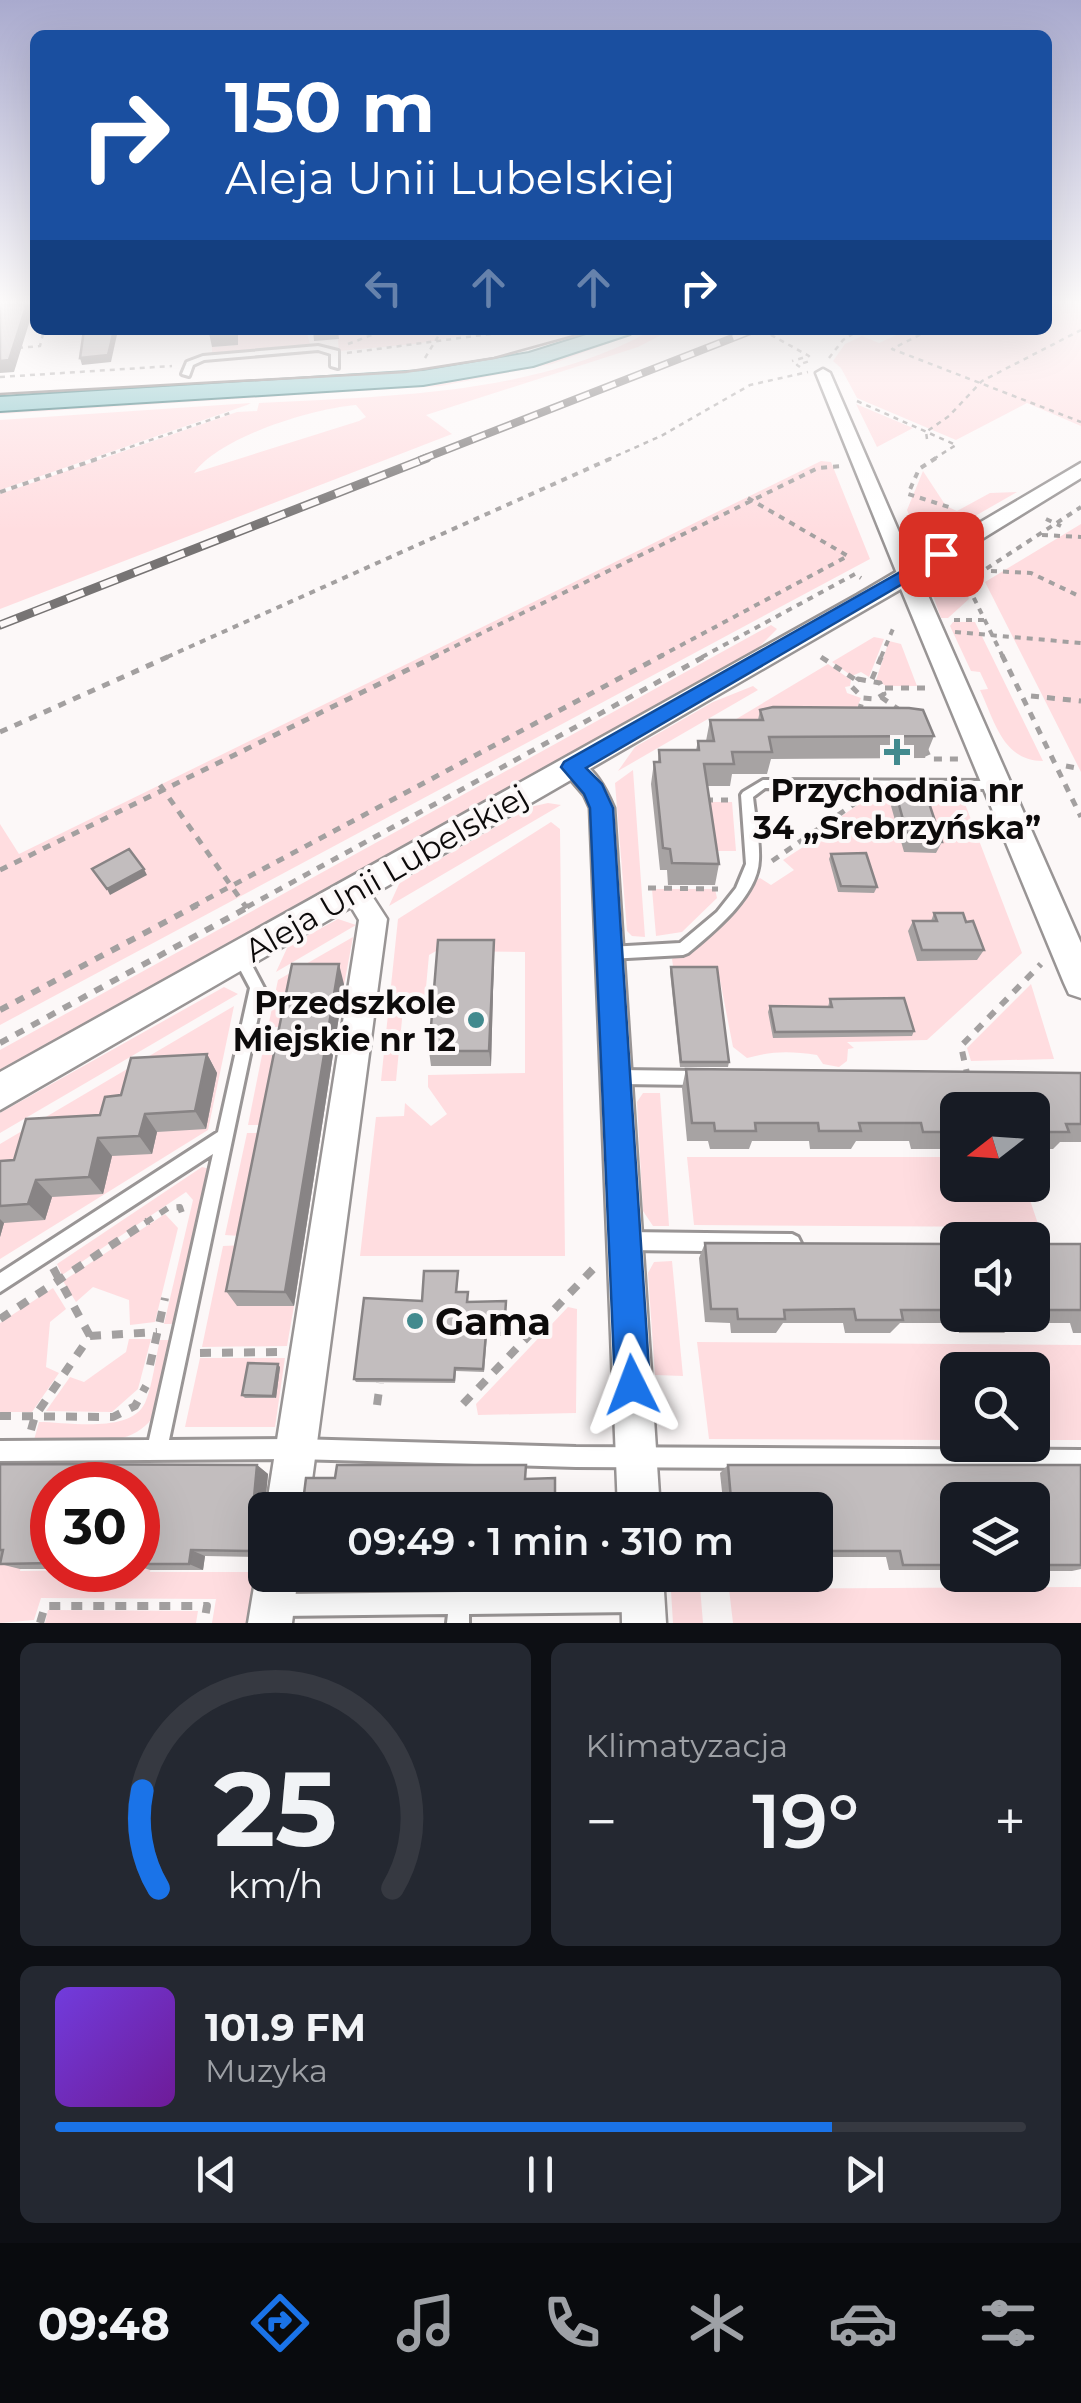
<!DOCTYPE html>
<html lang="pl">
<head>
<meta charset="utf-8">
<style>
  body { margin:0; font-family:Montserrat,sans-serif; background:#242831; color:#f1f3f6; height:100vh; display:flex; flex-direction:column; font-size:38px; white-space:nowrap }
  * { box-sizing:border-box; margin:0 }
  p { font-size:32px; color:#9ea1a6 }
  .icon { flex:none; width:55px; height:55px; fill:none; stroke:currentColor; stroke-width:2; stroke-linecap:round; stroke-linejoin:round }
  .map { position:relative; height:1623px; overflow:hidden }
  .side { display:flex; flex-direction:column; gap:20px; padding:20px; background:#0d0f14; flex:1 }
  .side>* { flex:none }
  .banner { position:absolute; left:30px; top:30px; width:1022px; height:305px; border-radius:15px; box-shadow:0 10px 40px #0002; background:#1a4fa0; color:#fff; overflow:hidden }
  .needle { width:65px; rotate:253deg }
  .fabs { position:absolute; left:940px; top:1092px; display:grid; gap:20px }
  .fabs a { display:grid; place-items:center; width:110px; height:110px; border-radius:15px; background:#171b24; box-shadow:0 10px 40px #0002; font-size:50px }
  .speed { position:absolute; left:30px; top:1462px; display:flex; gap:20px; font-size:50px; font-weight:700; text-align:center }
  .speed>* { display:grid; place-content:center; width:130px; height:130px; border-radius:50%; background:#171b24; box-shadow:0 10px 40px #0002; line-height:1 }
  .speed .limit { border:15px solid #d22; background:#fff; color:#111 }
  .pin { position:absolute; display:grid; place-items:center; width:85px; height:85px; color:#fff; margin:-42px; border-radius:20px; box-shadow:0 5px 15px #0006 }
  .me { position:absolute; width:110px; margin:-55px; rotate:357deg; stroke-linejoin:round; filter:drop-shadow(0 0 8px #0008) }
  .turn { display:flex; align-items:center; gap:35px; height:210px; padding:0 30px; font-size:45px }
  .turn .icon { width:130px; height:130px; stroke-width:2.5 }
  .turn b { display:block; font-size:70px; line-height:85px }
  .lanes { display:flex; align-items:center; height:95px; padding:0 30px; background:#0003; justify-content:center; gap:50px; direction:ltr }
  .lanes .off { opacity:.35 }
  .big { font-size:75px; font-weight:600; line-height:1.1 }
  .side .card { flex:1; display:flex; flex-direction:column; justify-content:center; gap:15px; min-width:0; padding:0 35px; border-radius:15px; background:#242831 }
  .side .dial { align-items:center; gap:0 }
  .dial svg { height:260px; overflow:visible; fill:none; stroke:#363941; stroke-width:7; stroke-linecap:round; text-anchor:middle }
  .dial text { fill:#f1f3f6; stroke:none }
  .song { display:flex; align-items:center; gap:30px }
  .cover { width:120px; height:120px; border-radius:15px; background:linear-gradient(135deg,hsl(260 70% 55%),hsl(280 70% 35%)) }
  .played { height:10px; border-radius:5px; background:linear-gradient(90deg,#1a73e8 80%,#363941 80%) }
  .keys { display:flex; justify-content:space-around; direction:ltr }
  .heat { display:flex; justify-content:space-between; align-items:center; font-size:55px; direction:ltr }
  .side .tiles { flex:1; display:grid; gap:20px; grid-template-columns:1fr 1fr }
  .card:last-child { grid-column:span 2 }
  .trip { position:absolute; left:248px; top:1492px; width:585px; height:100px; border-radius:15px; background:#171b24; box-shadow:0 10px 40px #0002; font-weight:600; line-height:100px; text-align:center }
  .tab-bar { display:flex; height:160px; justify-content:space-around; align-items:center; background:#090b0e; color:#9ea1a6 }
  .tab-bar .icon { width:70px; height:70px }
  .tab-bar .on { color:#1a73e8 }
  .tab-bar b { font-size:45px; color:#f1f3f6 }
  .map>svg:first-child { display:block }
</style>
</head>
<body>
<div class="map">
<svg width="1081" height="1623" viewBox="0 0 1081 1623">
  <rect width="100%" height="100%" fill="#fcf8f8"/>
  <path fill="#ffdde0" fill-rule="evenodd" d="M1048,304H1081V426L1027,403L956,440L857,398L841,368L833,361L845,344L862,336L879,343L907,330H1048Z
    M238,330H306L311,347L212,356V347L237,345Z
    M337,330H498L415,344L339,351Z
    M652,330H671L638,347L426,415L452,434L0,609V494L237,412L257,411L259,403C389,396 536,395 652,330ZM356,405L366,417L359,421L194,473C220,437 310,409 356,405Z
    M629,336L552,364L441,386L0,414V411C74,406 148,401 222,397C362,390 495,383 629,336Z
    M251,403L247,405L0,490V420Z
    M856,404L913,428L877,447Z
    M821,461L831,462L870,559L0,1025V824L19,854Z
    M923,471L946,506L957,511L990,493L1017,492L935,539C918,539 913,524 907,510Z
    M1081,524V772L985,582Z
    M950,565L966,578L962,582L969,599L948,618H941L930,587L935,575Z
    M953,622H975L1043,761C1003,761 995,722 980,690L988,689L980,672L971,671L950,626Z
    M771,625L777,629L757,649L0,1072V1050Z
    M874,637L884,639L869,677L861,672L852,676L832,662Z
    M889,641L901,644L917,686H886L876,680Z
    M828,664L851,680L850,686L845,687L847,693L861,698L852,720L733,721Z
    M753,686L758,690L618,771L635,747L713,702Z
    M633,770L645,937L632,936L627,931L615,783Z
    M962,796L1022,953L927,1040L847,1042L854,1048L848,1049L847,1061L839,1067L823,1064L817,1055C790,1051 772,1051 747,1058L733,1047L720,980L714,968L673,966L672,959L716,931L750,883L760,878L771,885L794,870L783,860L817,838L815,835L825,827L830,829L839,822L836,820L869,797Z
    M708,802H732L736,851H715Z
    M548,803L561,805L389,906L400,882L530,807Z
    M551,822L560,829L565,1256H360L376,1117L404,1116L405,1103L431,1126L447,1114L428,1087V1075L525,1073V952L436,951L429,955L425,998L404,999L396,1081H381L398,919Z
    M652,889H715L717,898L682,932L656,936Z
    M338,919L356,925L276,972L288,946Z
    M353,937L344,985L282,1027H268L278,980Z
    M1031,984L1054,1059L971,1061L967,1048Z
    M224,987L238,994L0,1133V1113Z
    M234,1006L208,1130L0,1259V1144Z
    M266,1035H280L264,1125H248Z
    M643,1093H660L669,1226H653L643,1211L637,1102Z
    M247,1133H262L240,1236L225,1235Z
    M687,1157H957L958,1185H1025L1039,1227L694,1225Z
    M202,1167L210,1169L178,1324H164L193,1200L186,1192L62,1275L57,1264Z
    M165,1214L178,1228L155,1322L130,1325L129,1300L93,1287L76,1302L63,1281Z
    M245,1245L294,1306L287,1346L202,1347L223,1246Z
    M672,1261L683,1376L655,1375L648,1273L654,1262Z
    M53,1288L66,1309L50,1322L46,1367L59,1373L32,1412H0V1323Z
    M568,1307L577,1309L576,1413L478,1415L476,1404Z
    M129,1339H151L138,1389L112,1412L46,1411L70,1377L84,1382L126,1352Z
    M160,1340H175C170,1362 167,1390 157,1410C136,1454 73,1440 34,1440L39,1422C67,1422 130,1434 145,1403C153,1384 155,1360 160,1340Z
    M697,1342L1081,1345V1440H1033L1032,1370H958L957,1440L709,1439Z
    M200,1358H285L275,1427H185Z
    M0,1557H23L20,1571L138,1570V1559H152L150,1572H255L248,1623H212L216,1599L41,1598L34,1620L0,1623Z
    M670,1575H699L703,1623H673Z
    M1081,1587V1623H733L729,1589Z
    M48,1610L198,1611L196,1623H45Z"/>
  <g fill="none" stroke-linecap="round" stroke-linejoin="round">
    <defs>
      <path id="service" d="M318,346L338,351V368L331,366V354L318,350L204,360L193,365L189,376L182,374L187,362L203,356Z
        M763,780L996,781L1002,785L996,789L765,788L753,797C755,817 760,840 759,860C758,896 713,932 688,953L683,955L609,959L604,957L602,953L604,949L609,947L680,943L717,912L736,888L746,864L741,795L743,792Z
        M240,950L245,952L264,988L169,1440L296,1439L576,1447L1081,1450V1470L576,1467L296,1459L0,1461V1441L149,1440L213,1154L0,1292V1273L218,1132L250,988L233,956L235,952Z
        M619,1070L699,1071L704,1073L707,1078L704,1083L699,1085L619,1084L614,1082L611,1077L614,1072Z
        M627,1232L792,1234L798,1237L801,1243L798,1249L792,1252L627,1250L621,1247L618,1241L621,1235Z
        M635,1590L643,1593L646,1601L643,1609L635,1612L469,1614V1623H447L448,1614L280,1616L272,1613L269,1605L272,1597L280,1594Z"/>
      <path id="minor" d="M823,369L830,373L918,576L915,580H901L898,576L816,373Z
        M572,758C594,765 606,789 614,808L660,1510H618L590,808L584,795L560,767Z
        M354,879L363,882L387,919L308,1510H266L359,920L341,890L345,882Z
        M265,1559V1575H298L292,1623H248L256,1575Z
        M621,1575H663L666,1623H622Z"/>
      <path id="tertiary" d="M1081,463V478L920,577L1081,943V998L1069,994L1064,983L901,589L0,1110V1072L857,595Z"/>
      <path id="primary" d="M602,330H633L630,334L533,366L423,385L0,411V397L423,371L529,353Z"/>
    </defs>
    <use href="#service" stroke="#999595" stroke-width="6"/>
    <use href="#minor" stroke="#999595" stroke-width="5"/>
    <use href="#tertiary" stroke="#999595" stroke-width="5"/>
    <use href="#primary" stroke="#24696c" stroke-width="4"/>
    <path stroke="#a3a0a0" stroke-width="2.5" stroke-dasharray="5 5" stroke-linecap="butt" d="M762,330L809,356L792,361
      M929,330L892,349L1081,422
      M348,344L385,330
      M18,348L40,346L44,330
      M347,353L520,330
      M425,358L442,330
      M829,358L843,340L859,330
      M800,367L797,365L810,361
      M0,377L172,366
      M857,401L956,445L932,460
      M927,439L926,432L949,416L982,381L1081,330
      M92,460L233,412
      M607,460L661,436L750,385L808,372"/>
    <path stroke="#a3a0a0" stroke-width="4" stroke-dasharray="6 6" stroke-linecap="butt" d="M936,458L919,469L908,494L952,508
      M0,492L100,458
      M1046,519L1061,526
      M1042,535L1081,537
      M991,571L1031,573L1081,597
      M954,620H984
      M955,632L1081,643
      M167,657L612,458
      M433,657L818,468L843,466
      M659,657L848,556L746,497
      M702,657L855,574L861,578
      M881,657L895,624
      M1003,657L966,582L1081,507"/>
    <path stroke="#a3a0a0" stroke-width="5" stroke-dasharray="8 8" stroke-linecap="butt" d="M1002,655L1081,817
      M821,657L856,680
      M858,679L880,683L884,694L876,699L863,698L852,687Z
      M872,679L882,655
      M885,688H931
      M1031,696L1081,701
      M881,697L901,711
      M859,712L863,698
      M0,732L172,655
      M925,748L930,759H959
      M1066,766L1081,769
      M160,785L246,907
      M705,800H728
      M772,861L857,802
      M0,870L438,655
      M648,888L718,889
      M192,907L663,655
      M247,907L707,655"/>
    <path stroke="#a3a0a0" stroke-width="6" stroke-dasharray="9 9" stroke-linecap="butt" d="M245,905L247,908
      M0,1010L197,905
      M0,1043L252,905
      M968,1078L961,1046L1041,964
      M145,1223L168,1208L180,1207L184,1219"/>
    <path stroke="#a3a0a0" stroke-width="8" stroke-dasharray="11 11" stroke-linecap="butt" d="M53,1268L90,1336
      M0,1319L148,1221
      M90,1336L157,1332
      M200,1353L279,1352
      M150,1365L165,1298
      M463,1404L596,1266
      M377,1405L380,1383
      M0,1416L113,1417L135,1406L146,1386
      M31,1430L35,1416L90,1336
      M40,1623L45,1606H207L204,1623"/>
    <use href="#service" fill="#fff" fill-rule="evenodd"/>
    <use href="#minor" fill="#fff" fill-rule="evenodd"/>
    <use href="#tertiary" fill="#fff" fill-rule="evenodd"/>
    <use href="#primary" fill="#83c3c7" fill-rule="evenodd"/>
    <path stroke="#777474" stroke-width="2.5" d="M0,394L405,372L494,358L595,330"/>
    <defs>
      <path id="rail-far1" d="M420,460L753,330"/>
      <path id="rail" d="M0,625L427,458"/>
    </defs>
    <use href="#rail-far1" stroke="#777474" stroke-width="8"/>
    <use href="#rail" stroke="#777474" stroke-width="9"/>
    <use href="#rail-far1" stroke="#fcf8f8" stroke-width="5" stroke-dasharray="14" stroke-linecap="butt"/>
    <use href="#rail" stroke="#fcf8f8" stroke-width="6" stroke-dasharray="18" stroke-linecap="butt"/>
  </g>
  <path fill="#a7a3a3" d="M760,710L934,736L925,758L771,759L767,774H732L730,786H707L719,864L715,885H668L667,870H660L651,784L654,762H658L659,750H696L698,741H706L710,720H758Z
    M896,794L942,842L936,853L904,852L891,806Z
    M831,854L877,887L874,893L838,892L829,859Z
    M934,913L966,922L984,950L977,960L917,961L908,931L913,921H931Z
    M494,940V955L491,1066H431L429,1051Z
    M671,967L729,1062L728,1067H680L670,972Z
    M344,984L294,1306H237L226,1291Z
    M830,999L914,1031L912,1036L773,1038L768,1012L770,1006L828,1007Z
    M207,1054L217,1073L206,1129L157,1132L152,1154L112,1156L103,1194L52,1197L45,1220L4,1223L0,1237V1161L14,1160L100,1115L121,1095Z
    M686,1069L1081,1073V1142H1060L1053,1149H1032V1110H958V1142L952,1149H911L909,1141H856L851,1149H810L809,1141H752L749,1149H710L708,1141H687L682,1088Z
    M705,1243L958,1244V1315H1032V1244H1081V1333H1073L1070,1323H1017L1004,1333H959L957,1323H900L890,1333H845L843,1323H783L776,1333H731L730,1323L705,1322L699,1258Z
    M458,1271L457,1292H468V1302L506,1301L505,1336H487L484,1372L456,1371L455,1383L356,1382L354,1379L422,1301Z
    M280,1367L276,1398H245L242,1395Z
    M0,1464L257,1465L268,1474L260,1557L205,1556L203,1570H150L138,1566V1485H52V1569H20L0,1564Z
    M728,1465H1081V1569L1072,1571H1032V1500H958V1558H954L957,1565L941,1570H889L886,1557H820L821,1564L815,1567V1510H724L720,1473Z"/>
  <path fill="#888485" d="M27,304H35L14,372L0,373V361Z
    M114,330H118L111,362L82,365L80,358Z
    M238,330V345L212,347L209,333Z
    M313,330H338L339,339L314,341Z
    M144,869L147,875L110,895L107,889Z
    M494,940V955L491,1066L489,1051Z
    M339,964L344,984L294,1306L285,1292Z
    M207,1054L217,1073L206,1129L195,1111Z
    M145,1114L157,1132L152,1154L139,1136Z
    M98,1138L112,1156L103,1194L89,1177Z
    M36,1180L52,1197L45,1220L28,1204Z
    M0,1219L4,1223L0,1237Z
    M278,1364L280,1367L276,1398L273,1396Z
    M257,1465L268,1474L260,1557L249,1551Z
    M191,1550L205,1556L203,1570L189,1564Z"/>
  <path fill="#c2bdbe" stroke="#888485" stroke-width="2.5" d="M0,304H27L9,360L0,361Z
    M84,330H114L108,355L80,358Z
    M209,330H234L209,333Z
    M773,707L909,708L923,710L934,736L769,737L772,752H732L734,764H704L719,864L672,863L670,849L663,848L654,762H660L659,750H699L698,741H714L710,720H763L760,710Z
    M896,794H926L942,842L909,841Z
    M129,849L144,869L107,889L92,869Z
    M866,853L877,887L841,886L831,854Z
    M934,913H963L966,922L973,921L984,950H922L913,921H937Z
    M438,940H494L489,1051H429Z
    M292,964H339L285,1292L226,1291Z
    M671,967H717L729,1062H681Z
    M904,998L914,1031L775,1032L770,1006L832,1007L830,999Z
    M207,1054L195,1111L145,1114L139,1136L98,1138L89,1177L36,1180L28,1204L0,1206V1161L14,1160L26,1119L100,1115L105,1097L121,1095L131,1058Z
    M686,1069L1081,1073V1124H1066L1069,1132H1032V1110H958V1132H923L921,1123H859L861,1131H819L818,1123H755L756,1131H715L714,1123H692Z
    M705,1243L958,1244V1310H901L903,1320H856L854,1309L784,1310L785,1319H738L737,1309H711Z
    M1032,1244H1081V1310H1032Z
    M424,1271H458L456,1292H468L467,1302L506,1301L504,1333H486L483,1369L455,1368L454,1380L354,1379L364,1298L422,1301Z
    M973,1315H1020L1021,1320H974Z
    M248,1363L278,1364L273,1396L242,1395Z
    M0,1464L257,1465L249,1551L191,1550L189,1564H138V1485H52V1563L0,1564L3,1550H0Z
    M337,1465H526L525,1479L555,1478V1510H302L306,1478H335Z
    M728,1465H1081V1565H1039L1036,1551H1032V1500H958V1552H952L957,1565H903L900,1551H819L821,1564H815V1510H732Z"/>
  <linearGradient id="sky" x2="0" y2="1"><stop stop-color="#a9aace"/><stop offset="0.57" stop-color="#fefcfc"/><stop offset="1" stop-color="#fefcfc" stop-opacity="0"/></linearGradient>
  <rect width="1081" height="531" fill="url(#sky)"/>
  <path fill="#1a73e8" stroke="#114b97" stroke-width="2.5" d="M941,549L950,554L947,558L586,768L602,784L613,808L650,1385L645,1398L632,1403L620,1398L615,1385L590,808L584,794L561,767L564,762Z"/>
  <g fill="#428a8e" stroke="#fcf8f8" stroke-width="4">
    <path d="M892 737h10v10h10v10h-10v10h-10v-10h-10v-10h10z"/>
    <circle cx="476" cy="1020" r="10"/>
    <circle cx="415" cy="1321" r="10"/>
  </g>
  <g text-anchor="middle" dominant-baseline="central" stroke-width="8" stroke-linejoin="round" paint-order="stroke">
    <g font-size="32" font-weight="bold" fill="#0d0b0b" stroke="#fcf8f8">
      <text x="897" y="790">Przychodnia nr<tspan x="897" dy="37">34 „Srebrzyńska”</tspan></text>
      <text x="456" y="1002" text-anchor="end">Przedszkole<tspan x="456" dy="37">Miejskie nr 12</tspan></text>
    </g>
    <g font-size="32" fill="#0d0b0b" stroke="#fcf8f8">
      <text transform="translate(386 873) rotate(-30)">Aleja Unii Lubelskiej</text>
    </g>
    <g font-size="38" font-weight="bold" fill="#0d0b0b" stroke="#fcf8f8" text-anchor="start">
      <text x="435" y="1321">Gama</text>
    </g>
  </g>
</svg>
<div class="fabs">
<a><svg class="needle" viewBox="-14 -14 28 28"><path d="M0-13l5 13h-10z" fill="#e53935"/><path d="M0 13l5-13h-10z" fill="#9ea1a6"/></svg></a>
<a><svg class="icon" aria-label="sound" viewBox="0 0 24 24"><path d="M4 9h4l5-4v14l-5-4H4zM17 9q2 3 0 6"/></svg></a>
<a><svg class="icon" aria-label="search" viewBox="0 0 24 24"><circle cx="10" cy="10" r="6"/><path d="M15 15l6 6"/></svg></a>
<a><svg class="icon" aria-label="layers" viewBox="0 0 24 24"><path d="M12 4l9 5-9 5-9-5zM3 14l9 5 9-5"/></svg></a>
</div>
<div class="speed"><div class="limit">30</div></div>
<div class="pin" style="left:941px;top:554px;background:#d93025"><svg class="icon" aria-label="arrive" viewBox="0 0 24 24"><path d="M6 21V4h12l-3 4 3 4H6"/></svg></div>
<svg class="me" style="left:632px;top:1385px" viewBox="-20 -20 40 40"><path d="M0-17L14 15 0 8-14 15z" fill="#1a73e8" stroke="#fff" stroke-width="4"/></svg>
<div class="trip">09:49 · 1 min · 310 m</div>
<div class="banner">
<div class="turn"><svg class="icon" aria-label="right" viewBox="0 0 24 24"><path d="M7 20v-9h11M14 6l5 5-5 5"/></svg><div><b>150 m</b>Aleja Unii Lubelskiej</div></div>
<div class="lanes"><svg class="icon off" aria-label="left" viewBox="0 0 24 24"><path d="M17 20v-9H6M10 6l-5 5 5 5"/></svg><svg class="icon off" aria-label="ahead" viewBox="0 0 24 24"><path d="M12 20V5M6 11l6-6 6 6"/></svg><svg class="icon off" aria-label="ahead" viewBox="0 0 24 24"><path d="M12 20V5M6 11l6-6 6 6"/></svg><svg class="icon" aria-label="right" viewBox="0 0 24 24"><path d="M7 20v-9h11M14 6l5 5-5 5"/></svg></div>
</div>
</div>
<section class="side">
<div class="tiles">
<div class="card dial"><svg viewBox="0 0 100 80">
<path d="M14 69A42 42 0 1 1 86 69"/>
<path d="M14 69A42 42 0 0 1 9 39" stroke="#1a73e8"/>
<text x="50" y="56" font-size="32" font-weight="700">25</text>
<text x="50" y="72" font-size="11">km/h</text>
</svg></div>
<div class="card"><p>Klimatyzacja</p>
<div class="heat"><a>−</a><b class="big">19°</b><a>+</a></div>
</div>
<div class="card">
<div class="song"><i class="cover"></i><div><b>101.9 FM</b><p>Muzyka</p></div></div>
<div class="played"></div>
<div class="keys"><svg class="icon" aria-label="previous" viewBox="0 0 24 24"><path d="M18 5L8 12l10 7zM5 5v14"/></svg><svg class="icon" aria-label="pause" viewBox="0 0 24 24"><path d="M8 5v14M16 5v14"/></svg><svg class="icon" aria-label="next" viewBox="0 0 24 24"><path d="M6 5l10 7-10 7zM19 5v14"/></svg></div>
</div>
</div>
</section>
<nav class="tab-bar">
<b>09:48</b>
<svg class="icon on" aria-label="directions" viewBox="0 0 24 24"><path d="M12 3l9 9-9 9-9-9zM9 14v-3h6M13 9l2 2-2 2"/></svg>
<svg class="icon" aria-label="music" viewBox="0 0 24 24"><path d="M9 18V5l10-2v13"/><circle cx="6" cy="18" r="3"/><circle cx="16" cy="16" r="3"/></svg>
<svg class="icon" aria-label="phone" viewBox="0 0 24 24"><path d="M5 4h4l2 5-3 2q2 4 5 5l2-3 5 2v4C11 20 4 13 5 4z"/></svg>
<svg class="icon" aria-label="climate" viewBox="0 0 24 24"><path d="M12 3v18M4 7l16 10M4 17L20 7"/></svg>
<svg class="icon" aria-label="car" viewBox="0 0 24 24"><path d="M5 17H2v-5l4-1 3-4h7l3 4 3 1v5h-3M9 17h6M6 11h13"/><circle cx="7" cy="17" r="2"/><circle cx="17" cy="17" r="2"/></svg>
<svg class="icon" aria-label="filters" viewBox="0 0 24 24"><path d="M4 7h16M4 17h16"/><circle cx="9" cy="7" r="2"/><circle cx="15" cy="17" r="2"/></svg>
</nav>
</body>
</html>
